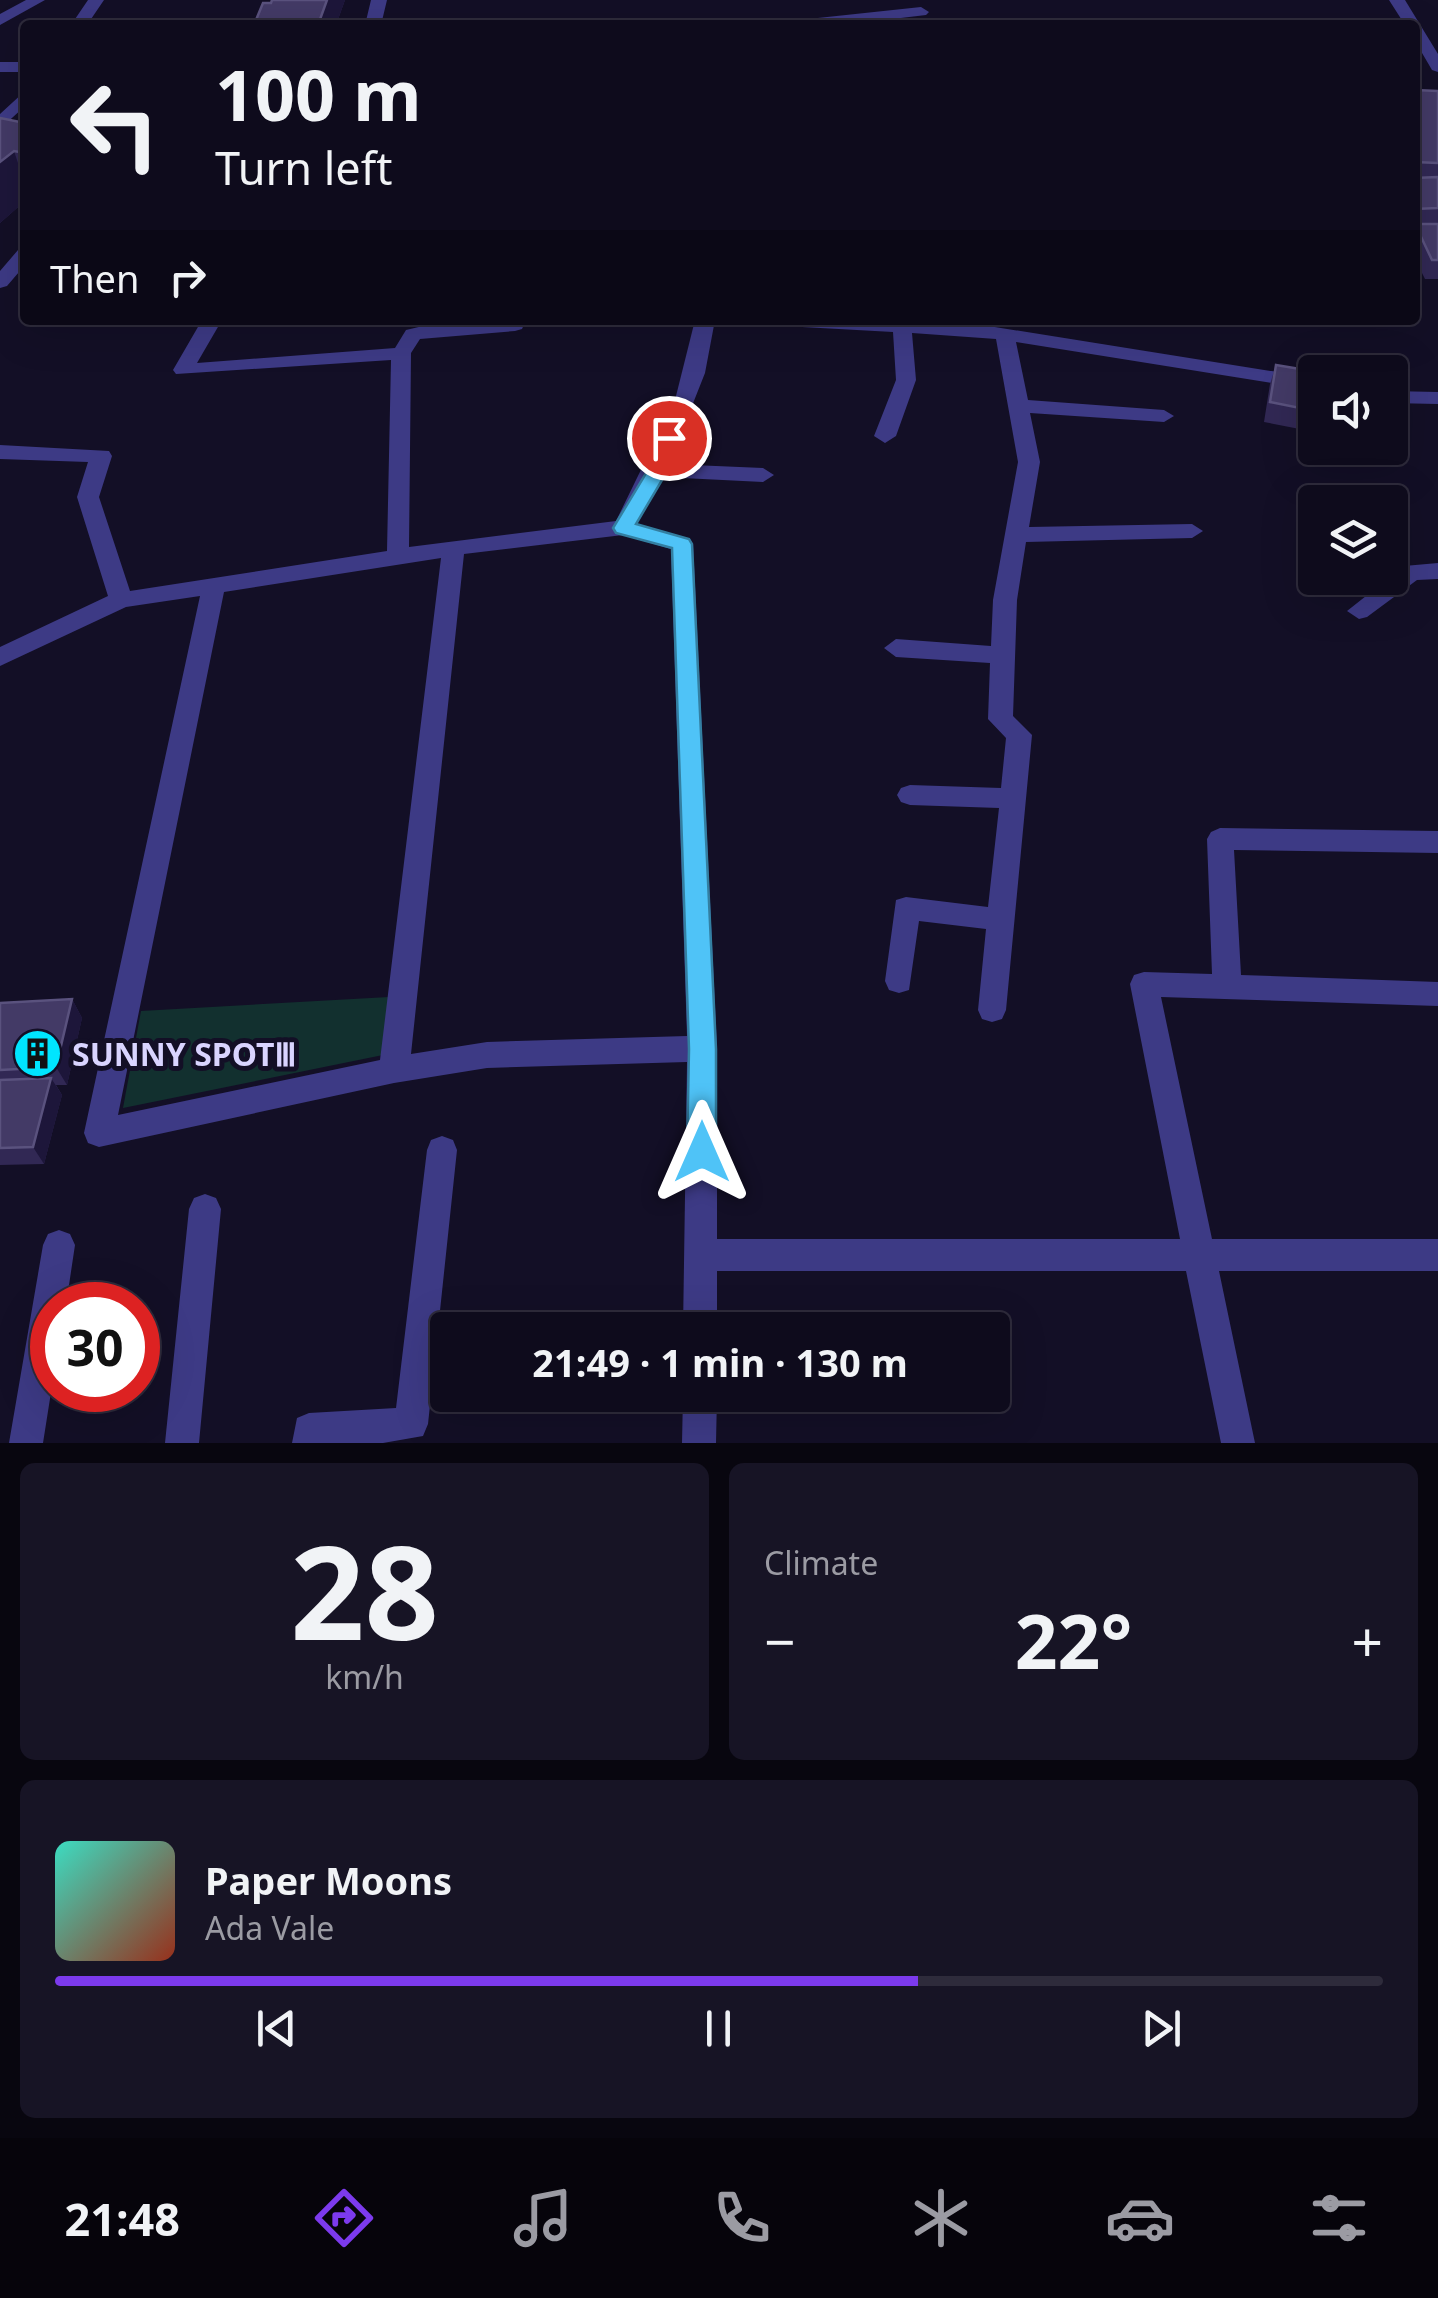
<!DOCTYPE html>
<html lang="en">
<head>
<meta charset="utf-8">
<style>
  body { margin:0; font-family:"Noto Sans",sans-serif; background:#171425; color:#f1f3f6; height:100vh; display:flex; flex-direction:column; font-size:38px; white-space:nowrap }
  * { box-sizing:border-box; margin:0 }
  p { font-size:32px; color:#9b9ba3 }
  .icon { flex:none; width:55px; height:55px; fill:none; stroke:currentColor; stroke-width:2; stroke-linecap:round; stroke-linejoin:round }
  .map { position:relative; height:1443px; overflow:hidden }
  .drawer { display:flex; flex-direction:column; gap:20px; padding:20px; background:#08060f; flex:1 }
  .drawer>* { flex:none }
  .top-card { position:absolute; left:20px; top:20px; width:1400px; height:305px; border-radius:10px; box-shadow:0 10px 40px #0002,0 0 0 2px #2e2b3b; background:#0e0b1c; color:#f1f3f6; overflow:hidden }
  .tools { position:absolute; left:1298px; top:355px; display:grid; gap:20px }
  .tools a { display:grid; place-items:center; width:110px; height:110px; border-radius:10px; background:#0e0b1c; box-shadow:0 10px 40px #0002,0 0 0 2px #2e2b3b; font-size:50px }
  .speed { position:absolute; left:30px; top:1282px; display:flex; gap:20px; font-size:50px; font-weight:700; text-align:center }
  .speed>* { display:grid; place-content:center; width:130px; height:130px; border-radius:50%; background:#0e0b1c; box-shadow:0 10px 40px #0002,0 0 0 2px #2e2b3b; line-height:1 }
  .speed .limit { border:15px solid #d22; background:#fff; color:#111 }
  .pin { position:absolute; display:grid; place-items:center; width:85px; height:85px; color:#fff; margin:-42px; border:5px solid #fff; border-radius:50%; box-shadow:0 2px 10px #0007 }
  .me { position:absolute; width:110px; margin:-55px; rotate:0deg; stroke-linejoin:round; filter:drop-shadow(0 0 8px #0008) }
  .turn { display:flex; align-items:center; gap:35px; height:210px; padding:0 30px; font-size:45px }
  .turn .icon { width:130px; height:130px; stroke-width:2.5 }
  .turn b { display:block; font-size:70px; line-height:85px }
  .then { display:flex; align-items:center; height:95px; padding:0 30px; background:#0003; gap:20px; font-size:38px }
  .big { font-size:75px; font-weight:700; line-height:1.1 }
  .drawer .card { flex:1; display:flex; flex-direction:column; justify-content:center; gap:15px; min-width:0; padding:0 35px; border-radius:15px; background:#171425 }
  .drawer .dial { align-items:center; gap:0 }
  .dial b { font-size:130px; line-height:1 }
  .song { display:flex; align-items:center; gap:30px }
  .cover { width:120px; height:120px; border-radius:15px; background:linear-gradient(135deg,hsl(170 70% 55%),hsl(10 70% 35%)) }
  .played { height:10px; border-radius:5px; background:linear-gradient(90deg,#7c3aed 65%,#2e2b3b 65%) }
  .keys { display:flex; justify-content:space-around; direction:ltr }
  .heat { display:flex; justify-content:space-between; align-items:center; font-size:55px; direction:ltr }
  .drawer .tiles { flex:1; display:grid; gap:20px; grid-template-columns:1fr 1fr }
  .card:last-child { grid-column:span 2 }
  .trip { position:absolute; left:430px; top:1312px; width:580px; height:100px; border-radius:10px; background:#0e0b1c; box-shadow:0 10px 40px #0002,0 0 0 2px #2e2b3b; font-weight:700; line-height:100px; text-align:center }
  .menu { display:flex; height:160px; justify-content:space-around; align-items:center; background:#06040b; color:#9b9ba3 }
  .menu .icon { width:70px; height:70px }
  .menu .current { color:#7c3aed }
  .menu b { font-size:45px; color:#f1f3f6 }
  .map>svg:first-child { display:block }
</style>
</head>
<body>
<div class="map">
<svg width="1438" height="1443" viewBox="0 0 1438 1443">
  <rect width="100%" height="100%" fill="#130f26"/>
  <path fill="#12302f" d="M389,997L383,1055L123,1108L141,1011Z"/>
  <g fill="none" stroke-linecap="round" stroke-linejoin="round">
    <path fill="#3d3a85" fill-rule="evenodd" d="M26,0H45L0,25V14Z
      M88,0H104L87,25H71Z
      M371,0H387L381,25H365Z
      M1389,0H1405L1438,54V72L1432,70L1415,41V25H1405Z
      M921,7L929,12L926,15L842,25H791L799,20Z
      M0,62H25V72H0Z
      M25,91V106L0,129V114Z
      M25,248V265L7,286L0,288V271L18,250Z
      M202,320H222L197,363L395,348L406,330C445,320 486,320 526,320L522,329L515,331L420,339L411,353L409,547L616,521L675,400L695,320H715L705,373L669,464L763,468L774,475L763,482L662,477L636,524L690,539L693,544L717,1049V1239H1180L1130,984L1134,975L1144,972L1212,974L1207,839L1211,832L1220,828L1438,831V853L1234,850L1241,975L1438,982V1006L1161,997L1212,1239H1438V1271H1219L1255,1443H1221L1186,1271H717V1330H683L687,1062L487,1068L394,1083L99,1147L88,1143L84,1133L200,596L126,607L0,666V647L108,596L77,497L88,462L0,459V445L109,451L112,456L99,497L130,591L387,551L391,360L176,374L173,370ZM623,535L671,549L687,1036L487,1042L411,1054L464,554ZM441,558L380,1060L118,1115L224,592Z
      M774,320L976,324L1315,378V390L1016,342L1028,400L1164,410L1174,416L1164,422L1030,413L1040,462L1029,527L1192,524L1203,531L1192,538L1026,542L1017,600L1013,716L1032,735L1006,1010L1002,1019L992,1022L982,1019L978,1010L986,929L919,921L909,990L899,993L889,990L885,981L896,900L906,897L988,907L999,808L910,805L901,802L897,795L901,788L910,785L1001,788L1006,738L988,719L990,663L896,657L884,648L896,639L991,646L993,600L1018,462L996,339L912,333L916,380L896,436L885,443L874,436L896,380L893,332L784,326Z
      M1390,391L1438,392V404L1390,403Z
      M1438,563V579L1417,580L1367,617L1359,619L1347,611L1404,566Z
      M442,1136L453,1140L457,1150L428,1424L423,1436L383,1443H292L297,1418L309,1413L396,1408L427,1150L431,1140Z
      M205,1194L216,1198L221,1209L199,1443H165L189,1209L194,1198Z
      M59,1230L70,1234L75,1245L66,1305H52V1386L43,1443H9L43,1245L48,1234Z
      M683,1395H717L716,1443H682Z"/>
  </g>
  <path fill="#312854" d="M271,0H345L336,25H257L256,20L271,2Z
    M1415,90L1438,91V279H1425L1415,259Z
    M0,118L25,123V201L0,223Z
    M1276,365L1315,372V432L1264,422L1270,384Z
    M72,999L82,1018L67,1085H56L62,1095L44,1164L0,1165V1003Z"/>
  <path fill="#1d163a" d="M327,0H345L336,25H318Z
    M14,151L25,184V201L0,223V162Z
    M72,999L82,1018L67,1085L56,1067Z
    M51,1078L62,1095L44,1164L33,1147Z"/>
  <path fill="#433a66" stroke="#5a527e" stroke-width="2.5" d="M272,0H327L318,25H264L266,20H256L263,3H271Z
    M1415,90L1438,91V163L1415,162Z
    M0,118L25,123V153L14,151L0,162Z
    M1438,177V208L1415,209V178Z
    M1415,224H1438V260H1432Z
    M1276,365L1318,372H1315V411L1270,402Z
    M72,999L56,1067L0,1070V1003Z
    M51,1078L33,1147L0,1148V1080Z"/>
  <path fill="#4fc3f7" stroke="#337fa1" stroke-width="2.5" d="M669,432L679,438L668,470L636,524L689,539L692,544L716,1049V1152L711,1161L702,1165L692,1161L687,1152L689,1049L672,548L616,533L613,528L648,470L660,438Z"/>
  <defs>
    <symbol id="building-disc" viewBox="-11 -11 22 22"><circle r="9.5" fill="#00e5ff" stroke="#130f26"/><path d="M-4-6H4V6H1V3H-1V6H-4ZM-2.5-4.3h1.7v1.8h-1.7ZM.8-4.3h1.7v1.8H.8ZM-2.5-1h1.7V.8h-1.7ZM.8-1h1.7V.8H.8Z" fill="#111"/></symbol>
  </defs>
  <g fill-rule="evenodd">
    <use href="#building-disc" x="10" y="1026" width="55" height="55"/>
  </g>
  <g text-anchor="middle" dominant-baseline="central" stroke-width="10" stroke-linejoin="round" paint-order="stroke">
    <g font-size="32" font-weight="bold" fill="#d9d4ff" stroke="#130f26" text-anchor="start">
      <text x="72" y="1053">SUNNY SPOTⅢ</text>
    </g>
  </g>
</svg>
<div class="tools">
<a><svg class="icon" aria-label="sound" viewBox="0 0 24 24"><path d="M4 9h4l5-4v14l-5-4H4zM17 9q2 3 0 6"/></svg></a>
<a><svg class="icon" aria-label="layers" viewBox="0 0 24 24"><path d="M12 4l9 5-9 5-9-5zM3 14l9 5 9-5"/></svg></a>
</div>
<div class="speed"><div class="limit">30</div></div>
<div class="pin" style="left:669px;top:438px;background:#d93025"><svg class="icon" aria-label="arrive" viewBox="0 0 24 24"><path d="M6 21V4h12l-3 4 3 4H6"/></svg></div>
<svg class="me" style="left:702px;top:1152px" viewBox="-20 -20 40 40"><path d="M0-17L14 15 0 8-14 15z" fill="#4fc3f7" stroke="#fff" stroke-width="4"/></svg>
<div class="trip">21:49 · 1 min · 130 m</div>
<div class="top-card">
<div class="turn"><svg class="icon" aria-label="left" viewBox="0 0 24 24"><path d="M17 20v-9H6M10 6l-5 5 5 5"/></svg><div><b>100 m</b>Turn left</div></div>
<div class="then">Then<svg class="icon" aria-label="right" viewBox="0 0 24 24"><path d="M7 20v-9h11M14 6l5 5-5 5"/></svg></div>
</div>
</div>
<section class="drawer">
<div class="tiles">
<div class="card dial"><b>28</b><p>km/h</p></div>
<div class="card"><p>Climate</p>
<div class="heat"><a>−</a><b class="big">22°</b><a>+</a></div>
</div>
<div class="card">
<div class="song"><i class="cover"></i><div><b>Paper Moons</b><p>Ada Vale</p></div></div>
<div class="played"></div>
<div class="keys"><svg class="icon" aria-label="previous" viewBox="0 0 24 24"><path d="M18 5L8 12l10 7zM5 5v14"/></svg><svg class="icon" aria-label="pause" viewBox="0 0 24 24"><path d="M8 5v14M16 5v14"/></svg><svg class="icon" aria-label="next" viewBox="0 0 24 24"><path d="M6 5l10 7-10 7zM19 5v14"/></svg></div>
</div>
</div>
</section>
<nav class="menu">
<b>21:48</b>
<svg class="icon current" aria-label="directions" viewBox="0 0 24 24"><path d="M12 3l9 9-9 9-9-9zM9 14v-3h6M13 9l2 2-2 2"/></svg>
<svg class="icon" aria-label="music" viewBox="0 0 24 24"><path d="M9 18V5l10-2v13"/><circle cx="6" cy="18" r="3"/><circle cx="16" cy="16" r="3"/></svg>
<svg class="icon" aria-label="phone" viewBox="0 0 24 24"><path d="M5 4h4l2 5-3 2q2 4 5 5l2-3 5 2v4C11 20 4 13 5 4z"/></svg>
<svg class="icon" aria-label="climate" viewBox="0 0 24 24"><path d="M12 3v18M4 7l16 10M4 17L20 7"/></svg>
<svg class="icon" aria-label="car" viewBox="0 0 24 24"><path d="M5 17H2v-5l4-1 3-4h7l3 4 3 1v5h-3M9 17h6M6 11h13"/><circle cx="7" cy="17" r="2"/><circle cx="17" cy="17" r="2"/></svg>
<svg class="icon" aria-label="filters" viewBox="0 0 24 24"><path d="M4 7h16M4 17h16"/><circle cx="9" cy="7" r="2"/><circle cx="15" cy="17" r="2"/></svg>
</nav>
</body>
</html>
